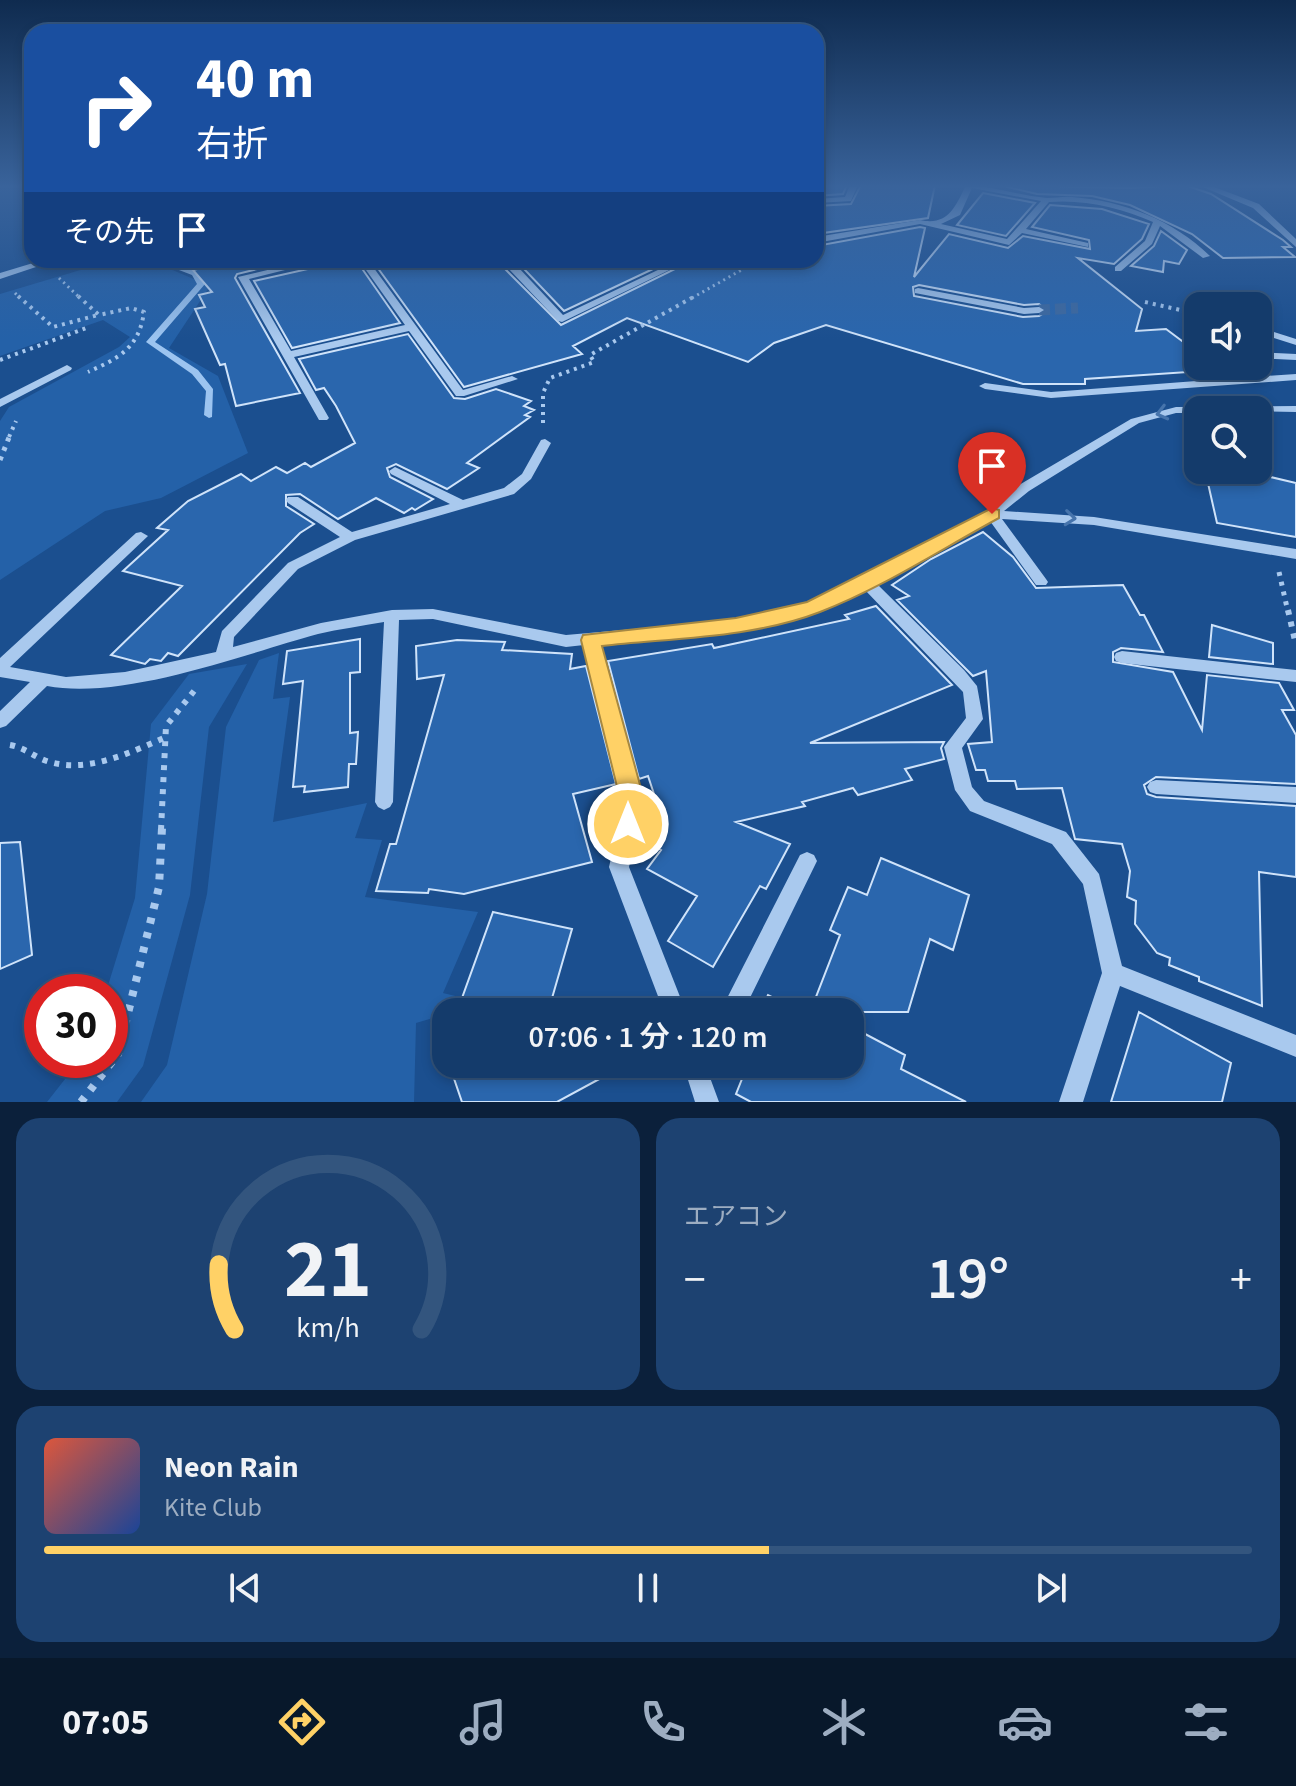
<!DOCTYPE html>
<html lang="ja">
<head>
<meta charset="utf-8">
<style>
  body { margin:0; font-family:"Source Sans 3","Noto Sans JP",sans-serif; background:#1d4271; color:#f1f3f6; height:100vh; display:flex; flex-direction:column; font-size:30px; white-space:nowrap }
  * { box-sizing:border-box; margin:0 }
  p { font-size:26px; color:#9dadc1 }
  .icon { flex:none; width:44px; height:44px; fill:none; stroke:currentColor; stroke-width:2; stroke-linecap:round; stroke-linejoin:round }
  .map { position:relative; height:1102px; overflow:hidden }
  .side { display:flex; flex-direction:column; gap:16px; padding:16px; background:#0b203b; flex:1 }
  .side>* { flex:none }
  .hud { position:absolute; left:24px; top:24px; width:800px; height:244px; border-radius:24px; box-shadow:0 4px 12px #0003,0 0 0 2px #33557e; background:#1a4fa0; color:#fff; overflow:hidden }
  .controls { position:absolute; left:1184px; top:292px; display:grid; gap:16px }
  .controls a { display:grid; place-items:center; width:88px; height:88px; border-radius:16px; background:#143b6b; box-shadow:0 4px 12px #0003,0 0 0 2px #33557e; font-size:40px }
  .speed { position:absolute; left:24px; top:974px; display:flex; gap:16px; font-size:40px; font-weight:700; text-align:center }
  .speed>* { display:grid; place-content:center; width:104px; height:104px; border-radius:50%; background:#143b6b; box-shadow:0 4px 12px #0003,0 0 0 2px #33557e; line-height:1 }
  .speed .limit { border:12px solid #d22; background:#fff; color:#111 }
  .pin { position:absolute; display:grid; place-items:center; width:68px; height:68px; color:#fff; margin:-82px -34px; border-radius:50% 50% 50% 0; rotate:-45deg; box-shadow:0 0 8px #0007 }
  .pin .icon { rotate:45deg }
  .me { position:absolute; width:88px; margin:-44px; rotate:0deg; stroke-linejoin:round; filter:drop-shadow(0 0 6px #0008) }
  .turn { display:flex; align-items:center; gap:28px; height:168px; padding:0 40px; font-size:36px }
  .turn .icon { width:104px; height:104px; stroke-width:2.5 }
  .turn b { display:block; font-size:56px; line-height:68px }
  .then { display:flex; align-items:center; height:76px; padding:0 40px; background:#0003; gap:16px; font-size:30px }
  .big { font-size:60px; font-weight:600; line-height:1.1 }
  .side .tile { flex:1; display:flex; flex-direction:column; justify-content:center; gap:12px; min-width:0; padding:0 28px; border-radius:24px; background:#1d4271 }
  .side .dial { align-items:center; gap:0 }
  .dial svg { height:208px; overflow:visible; fill:none; stroke:#33557e; stroke-width:7; stroke-linecap:round; text-anchor:middle }
  .dial text { fill:#f1f3f6; stroke:none }
  .song { display:flex; align-items:center; gap:24px }
  .cover { width:96px; height:96px; border-radius:12px; background:linear-gradient(135deg,hsl(10 70% 55%),hsl(220 70% 35%)) }
  .played { height:8px; border-radius:4px; background:linear-gradient(90deg,#ffd166 60%,#33557e 60%) }
  .keys { display:flex; justify-content:space-around; direction:ltr }
  .heat { display:flex; justify-content:space-between; align-items:center; font-size:44px; direction:ltr }
  .side .tiles { flex:1; display:grid; gap:16px; grid-template-columns:1fr 1fr }
  .tile:last-child { grid-column:span 2 }
  .trip { position:absolute; left:432px; top:998px; width:432px; height:80px; border-radius:24px; background:#143b6b; box-shadow:0 4px 12px #0003,0 0 0 2px #33557e; font-weight:600; line-height:80px; text-align:center }
  .tab-bar { display:flex; height:128px; justify-content:space-around; align-items:center; background:#08182b; color:#9dadc1 }
  .tab-bar .icon { width:56px; height:56px }
  .tab-bar .on { color:#ffd166 }
  .tab-bar b { font-size:36px; color:#f1f3f6 }
  .map>svg:first-child { display:block }
</style>
</head>
<body>
<div class="map">
<svg width="1296" height="1102" viewBox="0 0 1296 1102">
  <rect width="100%" height="100%" fill="#1b4f8f"/>
  <path fill="#2461a8" d="M114,260H149L210,286L169,348L218,376L248,453L161,498L105,511L0,580V421L9,407L119,347L130,337L103,320L0,356V294Z
    M279,653L273,699L290,697L273,822L367,803L355,838L382,840L365,897L478,912L443,993L484,1003L416,1023L414,1102H141L167,1065L207,894L226,727L259,660Z
    M247,664L209,727L190,895L143,1066L117,1102H47L80,1060H110V992H106L135,898L151,724L189,674Z"/>
  <g fill="none" stroke-linecap="round" stroke-linejoin="round">
    <path fill="#9cc4f0" fill-rule="evenodd" d="M153,260H164L198,272L205,284L155,342L198,370L213,389L212,417L209,418L204,415L206,391L192,374L146,342L197,284L192,275Z"/>
  </g>
  <path fill="#2a66ad" stroke="#cfe3fa" stroke-width="2" fill-rule="evenodd" d="M816,185H847L843,194L816,196Z
    M861,185H935L928,218L816,234V206L851,204Z
    M999,185L1130,188L1185,185L1211,194L1283,240L1291,247H1283L1295,257L1223,258L1192,234L1130,205L1092,196L1037,194Z
    M983,193L1035,203L1006,236L957,225Z
    M1050,205L1102,209L1149,224L1142,239L1114,264L1078,258L1142,309L1136,331L1166,329L1198,353V366H1213L1218,370L1085,379V384H1023L826,325L774,343L748,362L627,318L573,346L582,354L464,387L372,260H517L505,263L504,268L561,325L693,260H816V246L920,227L925,228L914,277L949,234L1008,248L1023,236L1090,249L1089,240L1032,227ZM919,285L1024,305L1039,304L1047,311L1039,316L1023,317L914,296L913,287Z
    M1161,231L1187,250L1179,264L1164,261L1163,272L1131,266L1154,246Z
    M237,260H278L282,263L237,274L235,278L300,393L236,406L225,364L220,365L195,309L205,307L199,295L212,292L193,270Z
    M348,260H356L400,323L292,348L254,281Z
    M549,260H672L564,311L524,269Z
    M408,334L454,398L465,399L496,389L531,401L524,406L534,410L525,415L530,417L467,463L479,468L447,489L396,464L387,468L390,477L433,499L415,510L412,508L404,513L376,498L338,519L300,494L286,495V506L314,524L300,533L178,656L168,653L161,661L150,659L145,664L111,655L182,586L123,571L168,530L157,528L188,501L241,474L251,481L276,467L287,473L305,463L311,467L355,443L336,406L324,388L316,390L299,359Z
    M1205,470H1241L1296,483V537L1217,523Z
    M983,532L1013,557L1036,588L1123,585L1140,615H1144L1163,652L1121,648L1113,652V662L1173,672L1202,730L1207,675L1279,683L1294,710H1282L1296,735V784L1156,777L1144,785L1147,794L1156,797L1296,806V877L1259,872L1262,1006L1199,981V977L1169,965L1170,958L1157,953L1135,924L1136,901L1127,897L1130,871L1122,844L1075,839L1062,788L1017,789L1015,781H988L985,770H976L968,744L992,742L986,671L973,676L897,600L909,596L892,585L931,559Z
    M876,606L952,685L810,743L944,742L941,748L944,759L905,769L912,780L858,795L853,788L802,802L805,806L736,822L790,844L766,889L760,886L713,967L668,941L697,896L647,869L661,850L652,845L665,827L648,776L639,779L608,661L712,644L714,648L849,619L845,615Z
    M1212,625L1273,643V664L1209,657Z
    M360,639V672L350,673V733L358,732L356,764H349L348,787L304,792L305,786L293,787L303,681L283,684L287,651Z
    M457,640L505,642L502,650L572,654L570,669L586,666L616,784L573,794L592,862L464,894L429,889L428,893L376,891L390,844H396L444,675L417,679L416,646Z
    M20,842L32,955L0,969V843Z
    M881,858L969,895L953,950L930,939L908,1012H760L768,995L800,1011L804,1003L812,1007L840,935L830,930L848,887L867,895Z
    M493,912L572,929L548,1012H524L462,998Z
    M1139,1012L1231,1063L1222,1102H1111Z
    M850,1026L905,1055L901,1069L966,1102H751L736,1094L748,1064H850Z
    M449,1064H627L557,1102H462Z"/>
  <g fill="none" stroke-linecap="round" stroke-linejoin="round">
    <path stroke="#3d69a0" stroke-width="11" stroke-dasharray="11 5" stroke-linecap="butt" d="M1039,310L1078,308"/>
    <path stroke="#a9c9ee" stroke-width="3" stroke-dasharray="2 4" stroke-linecap="butt" d="M59,278L80,298
      M15,293L20,298
      M692,298L759,260"/>
    <path stroke="#a9c9ee" stroke-width="4" stroke-dasharray="3 5" stroke-linecap="butt" d="M18,296L53,327L98,315
      M78,296L99,315L131,308L144,312C139,348 119,358 88,372
      M1145,302L1198,314
      M0,360L89,327
      M543,423V393L550,378L594,362L590,355L695,296
      M9,437L16,421"/>
    <path stroke="#a9c9ee" stroke-width="5" stroke-dasharray="4 6" stroke-linecap="butt" d="M0,460L10,435
      M1279,572L1288,612"/>
    <path stroke="#a9c9ee" stroke-width="6" stroke-dasharray="5 7" stroke-linecap="butt" d="M1288,610L1296,645
      M10,745C26,748 35,758 50,762C88,773 129,753 164,738
      M161,830L166,726L194,691"/>
    <path stroke="#a9c9ee" stroke-width="8" stroke-dasharray="6 9" stroke-linecap="butt" d="M81,1102L118,1054L159,887L162,828"/>
    <path fill="#a9c9ee" fill-rule="evenodd" d="M850,185H858L851,201L816,203V199L845,197Z
      M962,185C991,185 1019,196 1047,198C1056,198 1064,196 1072,197C1124,201 1173,220 1210,256L1203,258L1160,226L1152,244L1121,271H1115V267L1145,241L1153,222C1122,208 1084,199 1049,202L1026,229L1088,243V247L1022,233L1009,245L920,224L816,243V237L920,220C947,226 955,208 965,187ZM972,188L1041,201L1007,239L941,224L960,215Z
      M1198,185H1209L1259,204L1296,239V247L1253,208Z
      M43,260H57L0,279V273Z
      M309,260H325L249,279L291,351L405,325L359,260H368L463,390L512,376L518,379L464,396H456L409,331L294,357L329,418L327,420H319L238,277Z
      M528,260H546L518,267L563,315L679,260H690L562,322L558,321L506,266Z
      M918,288L1024,308L1039,307L1044,310L1039,313L1024,314L915,293V289Z
      M1258,327L1296,339V345L1258,333Z
      M1258,352L1296,354V360L1258,358Z
      M67,365L72,368L71,370L0,407V399Z
      M1224,366H1235L1248,377L1296,374V380L1051,398L985,389L979,386L985,383L1051,392L1236,378Z
      M1296,406V412L1198,410V413H1176L1139,423L1029,491L1004,511L1094,517L1296,549V559L1094,525L1002,519L1046,579L1048,582L1046,585H1036L990,521L877,584L964,670L977,686L983,719L962,748L972,787L984,801L1066,832L1099,874L1122,966L1296,1035V1057L1120,986L1083,1102H1059L1102,973L1083,884L1052,844L970,811L955,790L944,747L966,718L963,692L865,590L817,612L736,630L600,643L642,803L629,867L686,1012H664L609,867L624,803L584,645L566,647L433,619L399,620L393,802L390,807L384,810L378,807L375,802L384,622C362,626 339,629 318,634C241,655 125,700 47,686L6,726L0,728V711L30,682L0,677V658L136,533L141,532L148,536L10,667L66,677L125,672L216,652L222,631L288,563L340,537L288,503L286,500L288,497H298L352,532L450,504L391,474L389,471L395,467L463,500L504,488L522,474L541,440L545,439L551,443L531,479L514,494L355,540L298,569L234,637L233,647L321,623L392,610L433,609L566,635L736,620L808,604L862,580L987,511L1019,485L1131,419L1176,407Z
      M1122,651L1296,670V682L1122,663L1116,661L1114,657L1116,653Z
      M1156,780L1296,787V803L1156,794L1150,792L1147,787L1150,782Z
      M807,852L814,855L817,861L743,1012H720L800,855Z
      M683,1064H705L719,1102H695Z"/>
  </g>
  <defs><path id="oneway-chevron" d="M-2-3.5L2.5 0L-2 3.5" fill="none" stroke-width="1.6" stroke-linecap="round" stroke-linejoin="round" transform="scale(2)"/></defs>
  <g stroke="#4674ac">
    <use href="#oneway-chevron" transform="translate(1162 413) rotate(166)"/>
    <use href="#oneway-chevron" transform="translate(1070 518) rotate(6)"/>
  </g>
  <linearGradient id="sky" x2="0" y2="1"><stop stop-color="#0f2b4f"/><stop offset="0.55" stop-color="#39639b"/><stop offset="1" stop-color="#39639b" stop-opacity="0"/></linearGradient>
  <rect width="1296" height="339" fill="url(#sky)"/>
  <path fill="#ffd166" stroke="#a68842" stroke-width="2" d="M992,508L999,510V518C940,550 882,588 820,612C753,638 673,638 602,646L645,803L637,832L628,835L620,832L616,824L621,803L581,640L583,635L736,618L807,602Z"/>
</svg>
<div class="controls">
<a><svg class="icon" aria-label="sound" viewBox="0 0 24 24"><path d="M4 9h4l5-4v14l-5-4H4zM17 9q2 3 0 6"/></svg></a>
<a><svg class="icon" aria-label="search" viewBox="0 0 24 24"><circle cx="10" cy="10" r="6"/><path d="M15 15l6 6"/></svg></a>
</div>
<div class="speed"><div class="limit">30</div></div>
<div class="pin" style="left:992px;top:514px;background:#d93025"><svg class="icon" aria-label="arrive" viewBox="0 0 24 24"><path d="M6 21V4h12l-3 4 3 4H6"/></svg></div>
<svg class="me" style="left:628px;top:824px" viewBox="-20 -20 40 40"><circle r="17" fill="#ffd166" stroke="#fff" stroke-width="3"/><path d="M0-11L8 9 0 5-8 9z" fill="#fff"/></svg>
<div class="trip">07:06 · 1 分 · 120 m</div>
<div class="hud">
<div class="turn"><svg class="icon" aria-label="right" viewBox="0 0 24 24"><path d="M7 20v-9h11M14 6l5 5-5 5"/></svg><div><b>40 m</b>右折</div></div>
<div class="then">その先<svg class="icon" aria-label="arrive" viewBox="0 0 24 24"><path d="M6 21V4h12l-3 4 3 4H6"/></svg></div>
</div>
</div>
<section class="side">
<div class="tiles">
<div class="tile dial"><svg viewBox="0 0 100 80">
<path d="M14 69A42 42 0 1 1 86 69"/>
<path d="M14 69A42 42 0 0 1 8 44" stroke="#ffd166"/>
<text x="50" y="56" font-size="32" font-weight="700">21</text>
<text x="50" y="72" font-size="11">km/h</text>
</svg></div>
<div class="tile"><p>エアコン</p>
<div class="heat"><a>−</a><b class="big">19°</b><a>+</a></div>
</div>
<div class="tile">
<div class="song"><i class="cover"></i><div><b>Neon Rain</b><p>Kite Club</p></div></div>
<div class="played"></div>
<div class="keys"><svg class="icon" aria-label="previous" viewBox="0 0 24 24"><path d="M18 5L8 12l10 7zM5 5v14"/></svg><svg class="icon" aria-label="pause" viewBox="0 0 24 24"><path d="M8 5v14M16 5v14"/></svg><svg class="icon" aria-label="next" viewBox="0 0 24 24"><path d="M6 5l10 7-10 7zM19 5v14"/></svg></div>
</div>
</div>
</section>
<nav class="tab-bar">
<b>07:05</b>
<svg class="icon on" aria-label="directions" viewBox="0 0 24 24"><path d="M12 3l9 9-9 9-9-9zM9 14v-3h6M13 9l2 2-2 2"/></svg>
<svg class="icon" aria-label="music" viewBox="0 0 24 24"><path d="M9 18V5l10-2v13"/><circle cx="6" cy="18" r="3"/><circle cx="16" cy="16" r="3"/></svg>
<svg class="icon" aria-label="phone" viewBox="0 0 24 24"><path d="M5 4h4l2 5-3 2q2 4 5 5l2-3 5 2v4C11 20 4 13 5 4z"/></svg>
<svg class="icon" aria-label="climate" viewBox="0 0 24 24"><path d="M12 3v18M4 7l16 10M4 17L20 7"/></svg>
<svg class="icon" aria-label="car" viewBox="0 0 24 24"><path d="M5 17H2v-5l4-1 3-4h7l3 4 3 1v5h-3M9 17h6M6 11h13"/><circle cx="7" cy="17" r="2"/><circle cx="17" cy="17" r="2"/></svg>
<svg class="icon" aria-label="filters" viewBox="0 0 24 24"><path d="M4 7h16M4 17h16"/><circle cx="9" cy="7" r="2"/><circle cx="15" cy="17" r="2"/></svg>
</nav>
</body>
</html>
